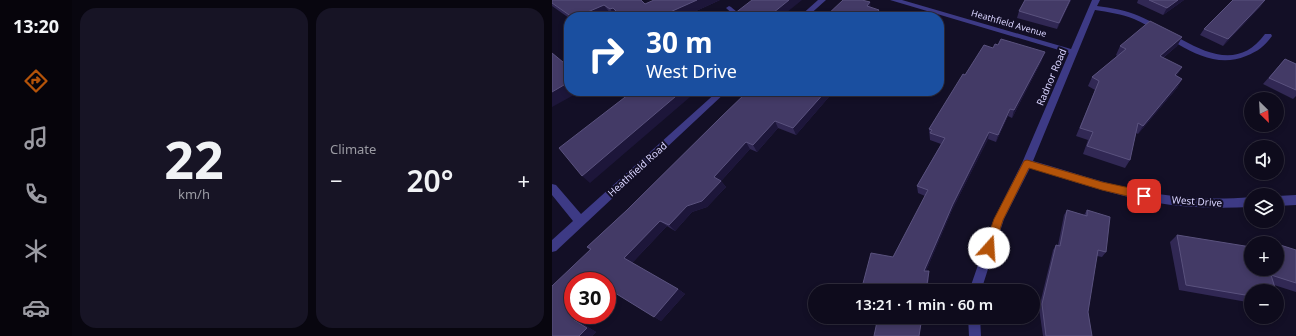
<!DOCTYPE html>
<html lang="en">
<head>
<meta charset="utf-8">
<style>
  body { margin:0; font-family:"Noto Sans",sans-serif; background:#171425; color:#f1f3f6; height:100vh; display:flex; flex-direction:column; font-size:15px; white-space:nowrap }
  * { box-sizing:border-box; margin:0 }
  p { font-size:13px; color:#9b9ba3 }
  .icon { flex:none; width:22px; height:22px; fill:none; stroke:currentColor; stroke-width:2; stroke-linecap:round; stroke-linejoin:round }
  .map { position:relative; flex:1; overflow:hidden }
  .side { display:flex; flex-direction:column; gap:8px; padding:8px; background:#08060f; width:480px }
  .side>* { flex:none }
  .banner { position:absolute; left:12px; top:12px; width:380px; height:84px; border-radius:16px; box-shadow:0 2px 6px #0003,0 0 0 1px #2e2b3b; background:#1a4fa0; color:#fff; overflow:hidden }
  .needle { width:26px; rotate:156deg }
  .tools { position:absolute; left:692px; top:92px; display:grid; gap:8px }
  .tools a { display:grid; place-items:center; width:40px; height:40px; border-radius:50%; background:#0e0b1c; box-shadow:0 2px 6px #0003,0 0 0 1px #2e2b3b; font-size:20px }
  .speed { position:absolute; left:12px; top:272px; display:flex; gap:8px; font-size:20px; font-weight:700; text-align:center }
  .speed>* { display:grid; place-content:center; width:52px; height:52px; border-radius:50%; background:#0e0b1c; box-shadow:0 2px 6px #0003,0 0 0 1px #2e2b3b; line-height:1 }
  .speed .limit { border:6px solid #d22; background:#fff; color:#111 }
  .pin { position:absolute; display:grid; place-items:center; width:34px; height:34px; color:#fff; margin:-17px; border-radius:8px; box-shadow:0 2px 6px #0006 }
  .me { position:absolute; width:44px; margin:-22px; rotate:19deg; stroke-linejoin:round; filter:drop-shadow(0 0 3px #0008) }
  .turn { display:flex; align-items:center; gap:14px; height:84px; padding:0 16px; font-size:18px }
  .turn .icon { width:52px; height:52px; stroke-width:2.5 }
  .turn b { display:block; font-size:28px; line-height:34px }
  .big { font-size:30px; font-weight:600; line-height:1.1 }
  .side .widget { flex:1; display:flex; flex-direction:column; justify-content:center; gap:6px; min-width:0; padding:0 14px; border-radius:16px; background:#171425 }
  .side .dial { align-items:center; gap:0 }
  .dial b { font-size:52px; line-height:1 }
  .heat { display:flex; justify-content:space-between; align-items:center; font-size:22px; direction:ltr }
  .side .tiles { flex:1; display:grid; gap:8px; grid-template-columns:repeat(2,1fr) }
  .trip { position:absolute; left:256px; top:284px; width:232px; height:40px; border-radius:20px; background:#0e0b1c; box-shadow:0 2px 6px #0003,0 0 0 1px #2e2b3b; font-weight:600; line-height:40px; text-align:center }
  main { display:flex; flex:1; min-height:0 }
  .dock { display:flex; flex-direction:column; width:72px; justify-content:space-around; align-items:center; background:#06040b; color:#9b9ba3 }
  .dock .icon { width:28px; height:28px }
  .dock .active { color:#b45309 }
  .dock b { font-size:18px; color:#f1f3f6 }
  .map>svg:first-child { display:block }
</style>
</head>
<body>
<main>
<nav class="dock">
<b>13:20</b>
<svg class="icon active" aria-label="directions" viewBox="0 0 24 24"><path d="M12 3l9 9-9 9-9-9zM9 14v-3h6M13 9l2 2-2 2"/></svg>
<svg class="icon" aria-label="music" viewBox="0 0 24 24"><path d="M9 18V5l10-2v13"/><circle cx="6" cy="18" r="3"/><circle cx="16" cy="16" r="3"/></svg>
<svg class="icon" aria-label="phone" viewBox="0 0 24 24"><path d="M5 4h4l2 5-3 2q2 4 5 5l2-3 5 2v4C11 20 4 13 5 4z"/></svg>
<svg class="icon" aria-label="climate" viewBox="0 0 24 24"><path d="M12 3v18M4 7l16 10M4 17L20 7"/></svg>
<svg class="icon" aria-label="car" viewBox="0 0 24 24"><path d="M5 17H2v-5l4-1 3-4h7l3 4 3 1v5h-3M9 17h6M6 11h13"/><circle cx="7" cy="17" r="2"/><circle cx="17" cy="17" r="2"/></svg>
</nav>
<section class="side">
<div class="tiles">
<div class="widget dial"><b>22</b><p>km/h</p></div>
<div class="widget"><p>Climate</p>
<div class="heat"><a>−</a><b class="big">20°</b><a>+</a></div>
</div>
</div>
</section>
<div class="map">
<svg width="744" height="336" viewBox="0 0 744 336">
  <rect width="100%" height="100%" fill="#130f26"/>
  <g fill="none" stroke-linecap="round" stroke-linejoin="round">
    <path fill="#3d3a85" fill-rule="evenodd" d="M177,6L179,7L191,17H184L174,8Z"/>
    <path fill="#3d3a85" fill-rule="evenodd" d="M266,0H274L255,17H247Z
      M338,0H350L519,49L540,0H548L545,6C559,8 574,10 587,16C625,32 677,84 713,34H719L720,36C712,47 706,51 694,56C653,73 617,34 582,19C570,14 556,12 543,10L481,161C529,175 578,192 629,197C652,199 676,199 699,197V207C676,208 652,208 629,206C577,201 527,183 478,168L452,219L429,291H417L442,219L470,163L517,53Z
      M166,91H175L4,251L0,252V240L21,221L0,195V184L4,185L29,214Z
      M744,195V205L725,206V196Z
      M416,317H428L429,336H417Z"/>
  </g>
  <path fill="#312854" d="M0,0L93,4L168,0L131,17H63L58,13L50,17H17V18L0,6Z
    M473,0H519L505,29L465,18L467,11Z
    M586,0H632L611,15L585,3Z
    M709,6L671,46L648,35L652,29Z
    M630,37L625,46L611,58L625,76L630,79L625,88L586,134L584,133L578,160L573,168L531,154L536,140L524,136L543,90L536,86L540,77L565,56L564,55L568,46Z
    M441,48L490,60L460,118L456,116L444,142L436,139L400,210L374,271H377V277L375,291H309L341,257L373,196L366,193L365,186L389,144L378,140L377,129L413,75Z
    M733,59L744,64V96L741,99L711,84Z
    M196,91H282L244,135L226,128L205,152L198,149L169,181L174,187L155,207L140,212L123,231L115,226L80,263L126,289L133,294L109,321L61,292L55,298V281L21,315H39L31,324L44,332L40,336H0L38,250L35,247L75,210Z
    M515,210L532,215L535,210L554,252L550,257L545,256L536,312L540,336H491L487,308L501,250L504,245H506L512,215Z
    M625,235L725,269V244L744,250V292L722,285L724,291H699V300L695,302L627,290L618,242Z"/>
  <path fill="#1d163a" d="M145,0H168L131,17H107Z
    M237,0H250L229,17H216Z
    M518,0H519L505,29L507,23Z
    M626,0H632L611,15L615,8Z
    M713,0L709,6L671,46L676,39Z
    M318,2L319,10L315,6Z
    M52,5L58,13L50,17H24Z
    M61,8L67,17H64L58,9Z
    M327,10L328,17L323,15Z
    M630,37L625,46L602,65L608,56Z
    M493,52L490,60L460,118L462,110Z
    M630,67L625,76L623,75Z
    M630,79L625,88L586,134L591,126Z
    M17,82V91H29L0,107V92Z
    M130,91H145L38,183L30,176Z
    M274,91H282L244,135L241,128Z
    M458,109L456,116L444,142L446,135Z
    M223,121L226,128L205,152L201,145Z
    M437,132L436,139L400,210L372,276V271L401,204Z
    M194,142L198,149L169,181L174,187L155,207L140,212L123,231L117,225L162,177Z
    M108,221L115,226L79,264L72,258Z
    M377,271V277L375,291H374Z
    M55,288L61,292L55,298Z
    M126,289L133,294L109,321L102,317Z
    M26,315H39L31,324L44,332L40,336H27L22,320Z
    M370,317H371L367,336Z"/>
  <path fill="#433a66" stroke="#5a527e" d="M0,0H89L93,4L102,0H145L107,17H70L61,8L58,9L52,5L24,17H20L0,3Z
    M200,0H237L216,17H178Z
    M291,0H310L318,2L315,6L327,10L323,15L329,17H273Z
    M473,0H518L507,23L467,11Z
    M597,0H626L615,8Z
    M681,0H713L676,39L652,29Z
    M598,21L630,37L608,56L630,67L623,75L630,79L591,126L586,123L578,160L535,146L541,132L528,128L547,81L540,77L574,49L568,46Z
    M449,39L493,52L462,110L458,109L446,135L437,132L401,204L372,271H377L374,291H309L319,253L341,257L376,190L365,186L393,138L378,133L380,130L377,129L411,74L413,75L432,45L441,48L443,44L446,45Z
    M0,53L17,67V82L0,92Z
    M733,59L744,64V90L717,78Z
    M81,91H130L30,176L7,148Z
    M196,91H274L241,128L223,121L201,145L194,142L162,177L169,181L150,201L135,206L117,225L108,221L72,258L126,289L102,317L55,288V281H21V315H26L22,320L35,328L27,336H0V286L39,249L35,247L75,210L168,118Z
    M515,210L535,216V210L558,217L554,252L546,250L536,312L540,336H494L490,304L504,245L508,246Z
    M625,235L699,247V269H725V244L744,250V283L719,275L724,291L703,288L704,291H699V296L634,285Z
    M326,317H370L367,336H322Z"/>
  <path fill="#b45309" stroke="#753606" d="M475,160L550,182L592,191L595,193L596,196L595,198L592,200L550,190L477,168L451,220L441,251L437,253L433,251L432,248L442,219L472,161Z"/>
  <g text-anchor="middle" dominant-baseline="central" stroke-width="4" stroke-linejoin="round" paint-order="stroke">
    <g font-size="9" fill="#d9d4ff" stroke="#130f26">
      <text transform="translate(457 23) rotate(16)">Heathfield Avenue</text>
    </g>
    <g font-size="10" fill="#d9d4ff" stroke="#130f26">
      <text transform="translate(499 77) rotate(-67)">Radnor Road</text>
      <text transform="translate(85 169) rotate(-42)">Heathfield Road</text>
      <text transform="translate(645 201) rotate(4)">West Drive</text>
    </g>
  </g>
</svg>
<div class="tools">
<a><svg class="needle" viewBox="-14 -14 28 28"><path d="M0-13l5 13h-10z" fill="#e53935"/><path d="M0 13l5-13h-10z" fill="#9b9ba3"/></svg></a>
<a><svg class="icon" aria-label="sound" viewBox="0 0 24 24"><path d="M4 9h4l5-4v14l-5-4H4zM17 9q2 3 0 6"/></svg></a>
<a><svg class="icon" aria-label="layers" viewBox="0 0 24 24"><path d="M12 4l9 5-9 5-9-5zM3 14l9 5 9-5"/></svg></a>
<a>+</a>
<a>−</a>
</div>
<div class="speed"><div class="limit">30</div></div>
<div class="pin" style="left:592px;top:196px;background:#d93025"><svg class="icon" aria-label="arrive" viewBox="0 0 24 24"><path d="M6 21V4h12l-3 4 3 4H6"/></svg></div>
<svg class="me" style="left:437px;top:248px" viewBox="-20 -20 40 40"><circle r="19" fill="#fff"/><path d="M0-13L10 11 0 6-10 11z" fill="#b45309"/></svg>
<div class="trip">13:21 · 1 min · 60 m</div>
<div class="banner">
<div class="turn"><svg class="icon" aria-label="right" viewBox="0 0 24 24"><path d="M7 20v-9h11M14 6l5 5-5 5"/></svg><div><b>30 m</b>West Drive</div></div>
</div>
</div>
</main>
</body>
</html>
